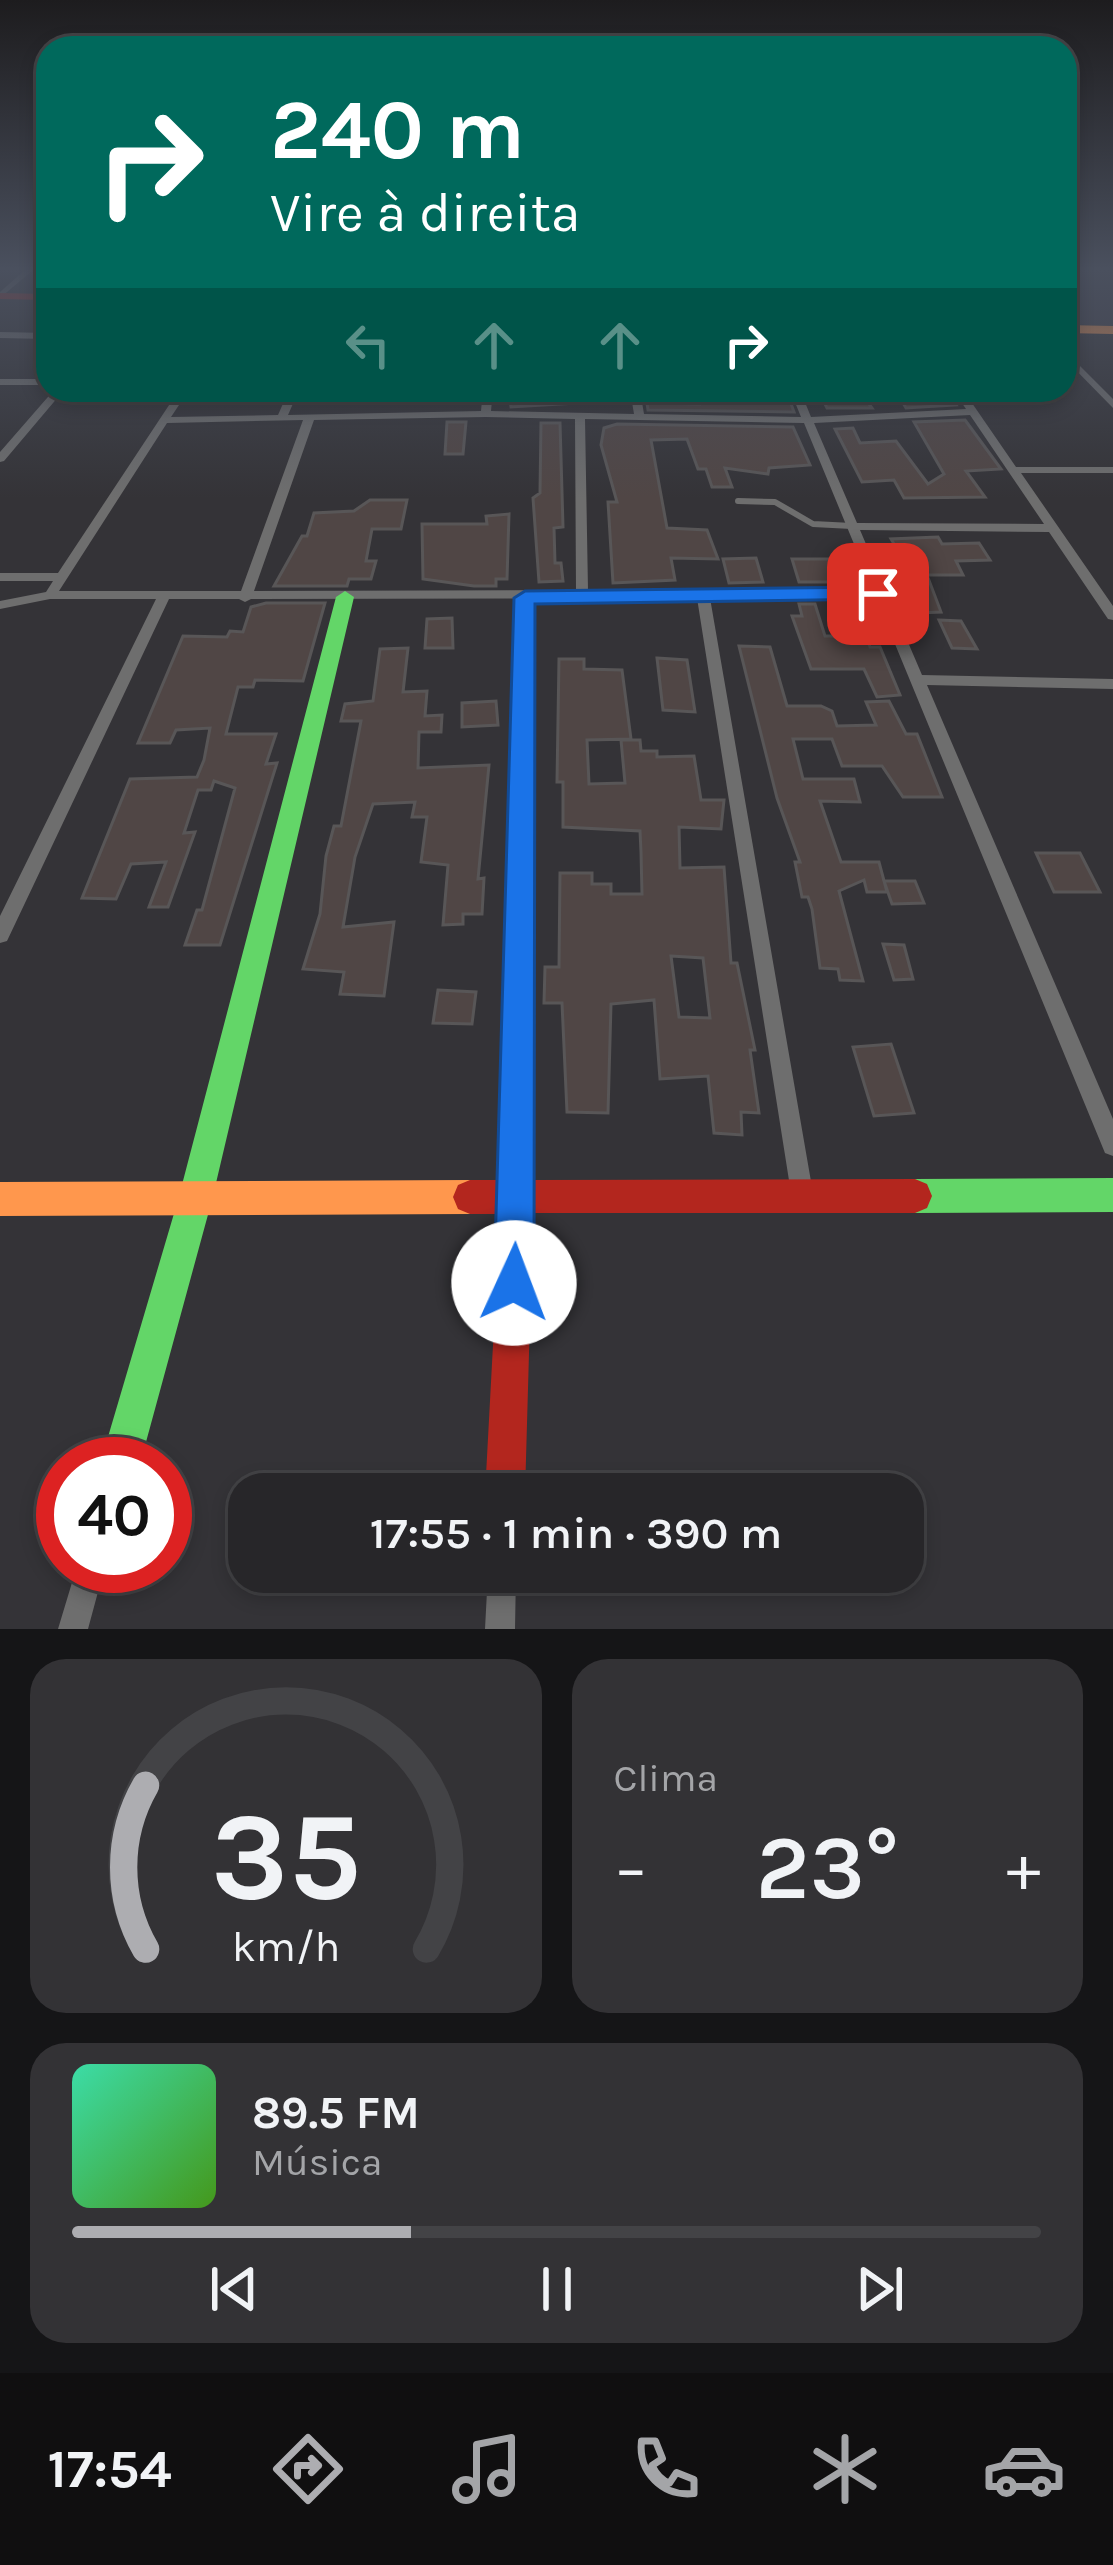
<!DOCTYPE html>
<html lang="pt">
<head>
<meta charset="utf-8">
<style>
  body { margin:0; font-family:Karla,sans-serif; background:#333235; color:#f1f3f6; height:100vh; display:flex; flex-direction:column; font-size:45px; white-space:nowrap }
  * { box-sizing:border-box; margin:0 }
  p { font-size:39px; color:#a4a5a8 }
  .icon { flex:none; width:66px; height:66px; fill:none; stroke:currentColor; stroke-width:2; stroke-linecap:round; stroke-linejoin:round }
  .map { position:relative; height:1629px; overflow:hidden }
  .drawer { display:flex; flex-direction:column; gap:30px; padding:30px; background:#151517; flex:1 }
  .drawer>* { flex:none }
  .top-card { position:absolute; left:36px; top:36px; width:1041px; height:366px; border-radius:36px; box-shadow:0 6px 18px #0003,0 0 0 3px #434346; background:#00695c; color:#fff; overflow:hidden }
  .speed { position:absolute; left:36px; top:1437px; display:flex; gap:24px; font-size:60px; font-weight:700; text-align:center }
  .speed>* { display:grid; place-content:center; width:156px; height:156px; border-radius:50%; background:#272629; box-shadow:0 6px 18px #0003,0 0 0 3px #434346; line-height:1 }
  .speed .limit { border:18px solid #d22; background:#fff; color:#111 }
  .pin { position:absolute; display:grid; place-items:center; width:102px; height:102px; color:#fff; margin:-51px; border-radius:24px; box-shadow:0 6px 18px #0006 }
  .me { position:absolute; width:132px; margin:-66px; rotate:2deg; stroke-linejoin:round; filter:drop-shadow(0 0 9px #0008) }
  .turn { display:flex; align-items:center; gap:42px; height:252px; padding:0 36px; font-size:54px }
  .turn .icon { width:156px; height:156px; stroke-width:2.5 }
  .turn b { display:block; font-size:84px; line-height:102px }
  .lanes { display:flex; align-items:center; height:114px; padding:0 36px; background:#0003; justify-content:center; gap:60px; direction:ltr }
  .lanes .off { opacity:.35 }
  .big { font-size:90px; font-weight:600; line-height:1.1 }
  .drawer .card { flex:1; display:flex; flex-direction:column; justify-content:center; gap:18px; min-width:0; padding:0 42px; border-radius:36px; background:#333235 }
  .drawer .dial { align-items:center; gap:0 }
  .dial svg { height:312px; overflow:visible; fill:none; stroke:#434346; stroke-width:7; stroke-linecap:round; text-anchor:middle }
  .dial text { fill:#f1f3f6; stroke:none }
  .song { display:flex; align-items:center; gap:36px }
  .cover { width:144px; height:144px; border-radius:18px; background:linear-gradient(135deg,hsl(160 70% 55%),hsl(100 70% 35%)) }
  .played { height:12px; border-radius:6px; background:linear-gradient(90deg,#adadb1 35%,#434346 35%) }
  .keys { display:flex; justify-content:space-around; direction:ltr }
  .heat { display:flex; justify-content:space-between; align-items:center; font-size:66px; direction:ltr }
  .drawer .tiles { flex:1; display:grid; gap:30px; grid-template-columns:1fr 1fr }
  .card:last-child { grid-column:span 2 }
  .trip { position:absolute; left:228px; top:1473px; width:696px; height:120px; border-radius:36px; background:#272629; box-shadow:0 6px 18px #0003,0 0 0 3px #434346; font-weight:600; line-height:120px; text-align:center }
  .tabs { display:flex; height:192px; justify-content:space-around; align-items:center; background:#100f10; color:#a4a5a8 }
  .tabs .icon { width:84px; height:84px }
  .tabs .on { color:#adadb1 }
  .tabs b { font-size:54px; color:#f1f3f6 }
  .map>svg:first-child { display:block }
</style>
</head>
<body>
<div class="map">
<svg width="1113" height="1629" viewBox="0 0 1113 1629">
  <rect width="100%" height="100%" fill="#343337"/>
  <path fill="#3b3944" d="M1065,270H1113V326L1065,324Z"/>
  <path fill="#504645" stroke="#585657" stroke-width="3" fill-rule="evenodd" d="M508,390H575L576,403L511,407Z
    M694,390H786L794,412L648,410L647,403L699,404Z
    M818,390H859L872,408H827Z
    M896,391H947L956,405L906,408Z
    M965,420L1001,469L966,471L985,497L904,498L894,480L862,482L835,429L853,428L860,443L896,441L928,484L944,474L914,422Z
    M447,422H466L463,454H445Z
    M541,423H560L563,527L554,528L555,563H561L563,581L539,582L533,498L540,493Z
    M617,424L793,427L810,465L769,468L768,474L725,468L732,487H712L706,469H698L687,439L651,440L667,528L707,530L718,559L671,558L675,580L613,583L608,502H617L601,445L604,428Z
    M370,500H407L401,529H372L366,561H376L371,579H349L347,586H274L302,536H307L314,513L354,511Z
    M509,514L507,579H496V586H474L423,579L422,524H487L486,516Z
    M938,537L942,544L979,543L990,560L956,561L963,575H927L941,612L919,613L896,567H908L891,539Z
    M756,558L763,582L729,583L723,559Z
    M792,559H838L846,582H799Z
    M266,603H325L303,681L255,680L253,687H238L226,734H276L266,764L277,763L220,945H185L197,910H202L235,788L214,781L211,790H198L184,833L195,832L168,907H149L166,862L131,864L116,899L82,898L130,779L197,777L204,760L210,728L176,730L170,743H138L183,636L227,637L230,631L243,632L251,607Z
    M799,604H815L825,636H866L870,647H880L900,695L877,697L864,669H811L792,616H802Z
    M452,618L453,648H425L427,619Z
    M939,620L961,621L977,649L952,648Z
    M739,646L770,647L787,706H821L832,711L837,726L876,725L866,702L889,701L906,734H917L942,797H903L882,766H842L832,739H793L803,779H854L860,802L820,801L841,862H879L887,892H867L864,880L839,891L863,981L840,980L838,969L820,968L812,909L808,897H802L795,862H800L777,798Z
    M408,648L403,692L427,691L425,716L442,715L441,732H419L418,768L489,765L478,879L484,878L482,914H463V924L443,925L448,865L421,862L427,817H412L415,802L373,804L355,857L343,927L394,922L384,996L340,994L344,972L303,969L320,914L326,856L334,826H341L361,721H341L345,704L373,701L380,649Z
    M657,658L687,660L695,712L663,710Z
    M559,659H584V669L622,670L631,739L587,740L589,784L625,783L621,740H640L641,751H657V757L694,756L701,800H724L721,829L679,827L680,868L724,867L731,963H737L755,1050H750L759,1113L741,1112L742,1135L714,1133L708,1076L660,1079L654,1000L611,1004L608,1113L567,1112L562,1003H544L545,967H559L560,873H592V884H611V894H642L641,852L640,831L563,827V782H557ZM671,956L703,958L710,1018L679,1017Z
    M496,701L498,725L462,727V703Z
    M1036,853H1080L1100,892H1054Z
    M884,881H915L924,903L892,904Z
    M883,944L904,945L913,979L894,980Z
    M438,990L476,992L472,1024L433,1023Z
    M891,1044L914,1113L874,1116L853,1047Z"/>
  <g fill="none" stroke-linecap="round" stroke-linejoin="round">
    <path stroke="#6e6e6e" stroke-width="6" d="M738,501L775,502L813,524L852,526"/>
    <path fill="#6e6e6e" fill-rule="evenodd" d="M25,270H33L0,298V292Z
      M0,332L48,333V339L0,338Z
      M1065,351L1113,399V408L1065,359Z
      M0,379H48V385H0Z
      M54,390H64L4,461L0,462V452Z
      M179,390H189L171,417L278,415L289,390H299L288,415L481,411L483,390H493L491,411L634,414L630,390H640L644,414L801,417L790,390H800L811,417L966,409L953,390H963L1016,467H1113V473H1021L1113,606V620L1108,619L1049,532L860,530L922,675L1113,679V689L927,685L1113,1119V1156L1105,1153L876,598H710L813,1193L810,1201L802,1204L794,1201L791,1193L697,598L251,599L245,602L239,599H169L7,941L0,943V916L156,599H50L0,609V601L46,592L53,581H0V573H58ZM970,415L1044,524L857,523L814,423ZM486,417L575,419L576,590L254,591L314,420ZM585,419L804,423L873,590H588ZM303,420L241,591H59L167,423Z
      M77,1566H105L88,1629H58Z
      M488,1572H516L515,1629H485Z"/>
    <path fill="#63d668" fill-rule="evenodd" d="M345,591L354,597L212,1200L140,1464H100L178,1200L336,597Z
      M1113,1178V1212L915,1213L903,1208L898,1196L903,1184L915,1179Z"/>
    <path fill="#ff974d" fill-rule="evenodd" d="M1065,325L1113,326V334L1065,333Z
      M470,1180L482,1185L487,1197L482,1209L470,1214L0,1216V1182Z"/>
    <path fill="#b3261e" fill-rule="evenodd" d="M0,293L48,294V300L0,299Z
      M525,592L534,598V1180L915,1179L927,1184L932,1196L927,1208L915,1213H533L525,1494H485L500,1214H470L458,1209L453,1197L458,1185L470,1180H501L516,598Z"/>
  </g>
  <linearGradient id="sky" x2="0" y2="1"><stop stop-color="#1d1c1e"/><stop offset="0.54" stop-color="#4a505e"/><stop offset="1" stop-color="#4a505e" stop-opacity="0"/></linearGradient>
  <rect width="1113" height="498" fill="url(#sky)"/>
  <path fill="#1a73e8" stroke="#114b97" stroke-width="3" d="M878,587L888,594L885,599L535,604L534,1283L528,1297L514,1303L499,1297L494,1283L514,598L525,591Z"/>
</svg>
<div class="speed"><div class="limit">40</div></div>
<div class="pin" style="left:878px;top:594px;background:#d93025"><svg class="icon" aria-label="arrive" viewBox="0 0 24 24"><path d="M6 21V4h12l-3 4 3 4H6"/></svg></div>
<svg class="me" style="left:514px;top:1283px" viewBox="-20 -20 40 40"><circle r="19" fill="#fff"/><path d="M0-13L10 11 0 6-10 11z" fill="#1a73e8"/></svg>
<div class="trip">17:55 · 1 min · 390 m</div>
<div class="top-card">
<div class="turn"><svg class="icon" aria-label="right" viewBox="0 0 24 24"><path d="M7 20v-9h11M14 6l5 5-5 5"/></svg><div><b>240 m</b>Vire à direita</div></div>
<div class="lanes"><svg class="icon off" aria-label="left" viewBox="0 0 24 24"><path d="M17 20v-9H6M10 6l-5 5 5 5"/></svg><svg class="icon off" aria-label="ahead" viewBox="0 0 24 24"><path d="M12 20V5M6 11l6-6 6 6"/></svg><svg class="icon off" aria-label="ahead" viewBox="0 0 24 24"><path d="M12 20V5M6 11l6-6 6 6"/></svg><svg class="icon" aria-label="right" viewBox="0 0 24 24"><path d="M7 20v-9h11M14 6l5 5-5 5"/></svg></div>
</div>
</div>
<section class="drawer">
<div class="tiles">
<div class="card dial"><svg viewBox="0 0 100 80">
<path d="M14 69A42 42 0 1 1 86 69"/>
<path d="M14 69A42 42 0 0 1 14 27" stroke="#adadb1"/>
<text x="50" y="56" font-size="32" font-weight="700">35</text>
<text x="50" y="72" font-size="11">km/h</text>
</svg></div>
<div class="card"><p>Clima</p>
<div class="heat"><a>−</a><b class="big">23°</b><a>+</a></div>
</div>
<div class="card">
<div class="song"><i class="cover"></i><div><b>89.5 FM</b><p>Música</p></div></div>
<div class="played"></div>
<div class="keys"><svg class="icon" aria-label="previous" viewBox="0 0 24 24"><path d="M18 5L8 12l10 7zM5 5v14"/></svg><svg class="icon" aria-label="pause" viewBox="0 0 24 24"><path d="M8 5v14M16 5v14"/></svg><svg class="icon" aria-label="next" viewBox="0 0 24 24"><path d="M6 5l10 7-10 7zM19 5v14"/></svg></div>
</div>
</div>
</section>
<nav class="tabs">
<b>17:54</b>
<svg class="icon on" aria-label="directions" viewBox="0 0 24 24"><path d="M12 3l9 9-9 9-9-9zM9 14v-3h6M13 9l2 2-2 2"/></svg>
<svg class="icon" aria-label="music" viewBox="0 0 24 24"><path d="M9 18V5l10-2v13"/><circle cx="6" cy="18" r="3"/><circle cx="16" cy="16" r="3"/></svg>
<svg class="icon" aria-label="phone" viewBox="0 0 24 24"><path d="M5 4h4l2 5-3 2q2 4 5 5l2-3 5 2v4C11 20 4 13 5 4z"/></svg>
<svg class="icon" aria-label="climate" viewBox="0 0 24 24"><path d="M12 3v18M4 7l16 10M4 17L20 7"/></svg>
<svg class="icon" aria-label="car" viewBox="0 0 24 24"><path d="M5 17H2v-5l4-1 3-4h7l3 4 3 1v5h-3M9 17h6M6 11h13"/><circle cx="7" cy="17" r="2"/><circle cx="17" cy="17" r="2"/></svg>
</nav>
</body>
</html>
